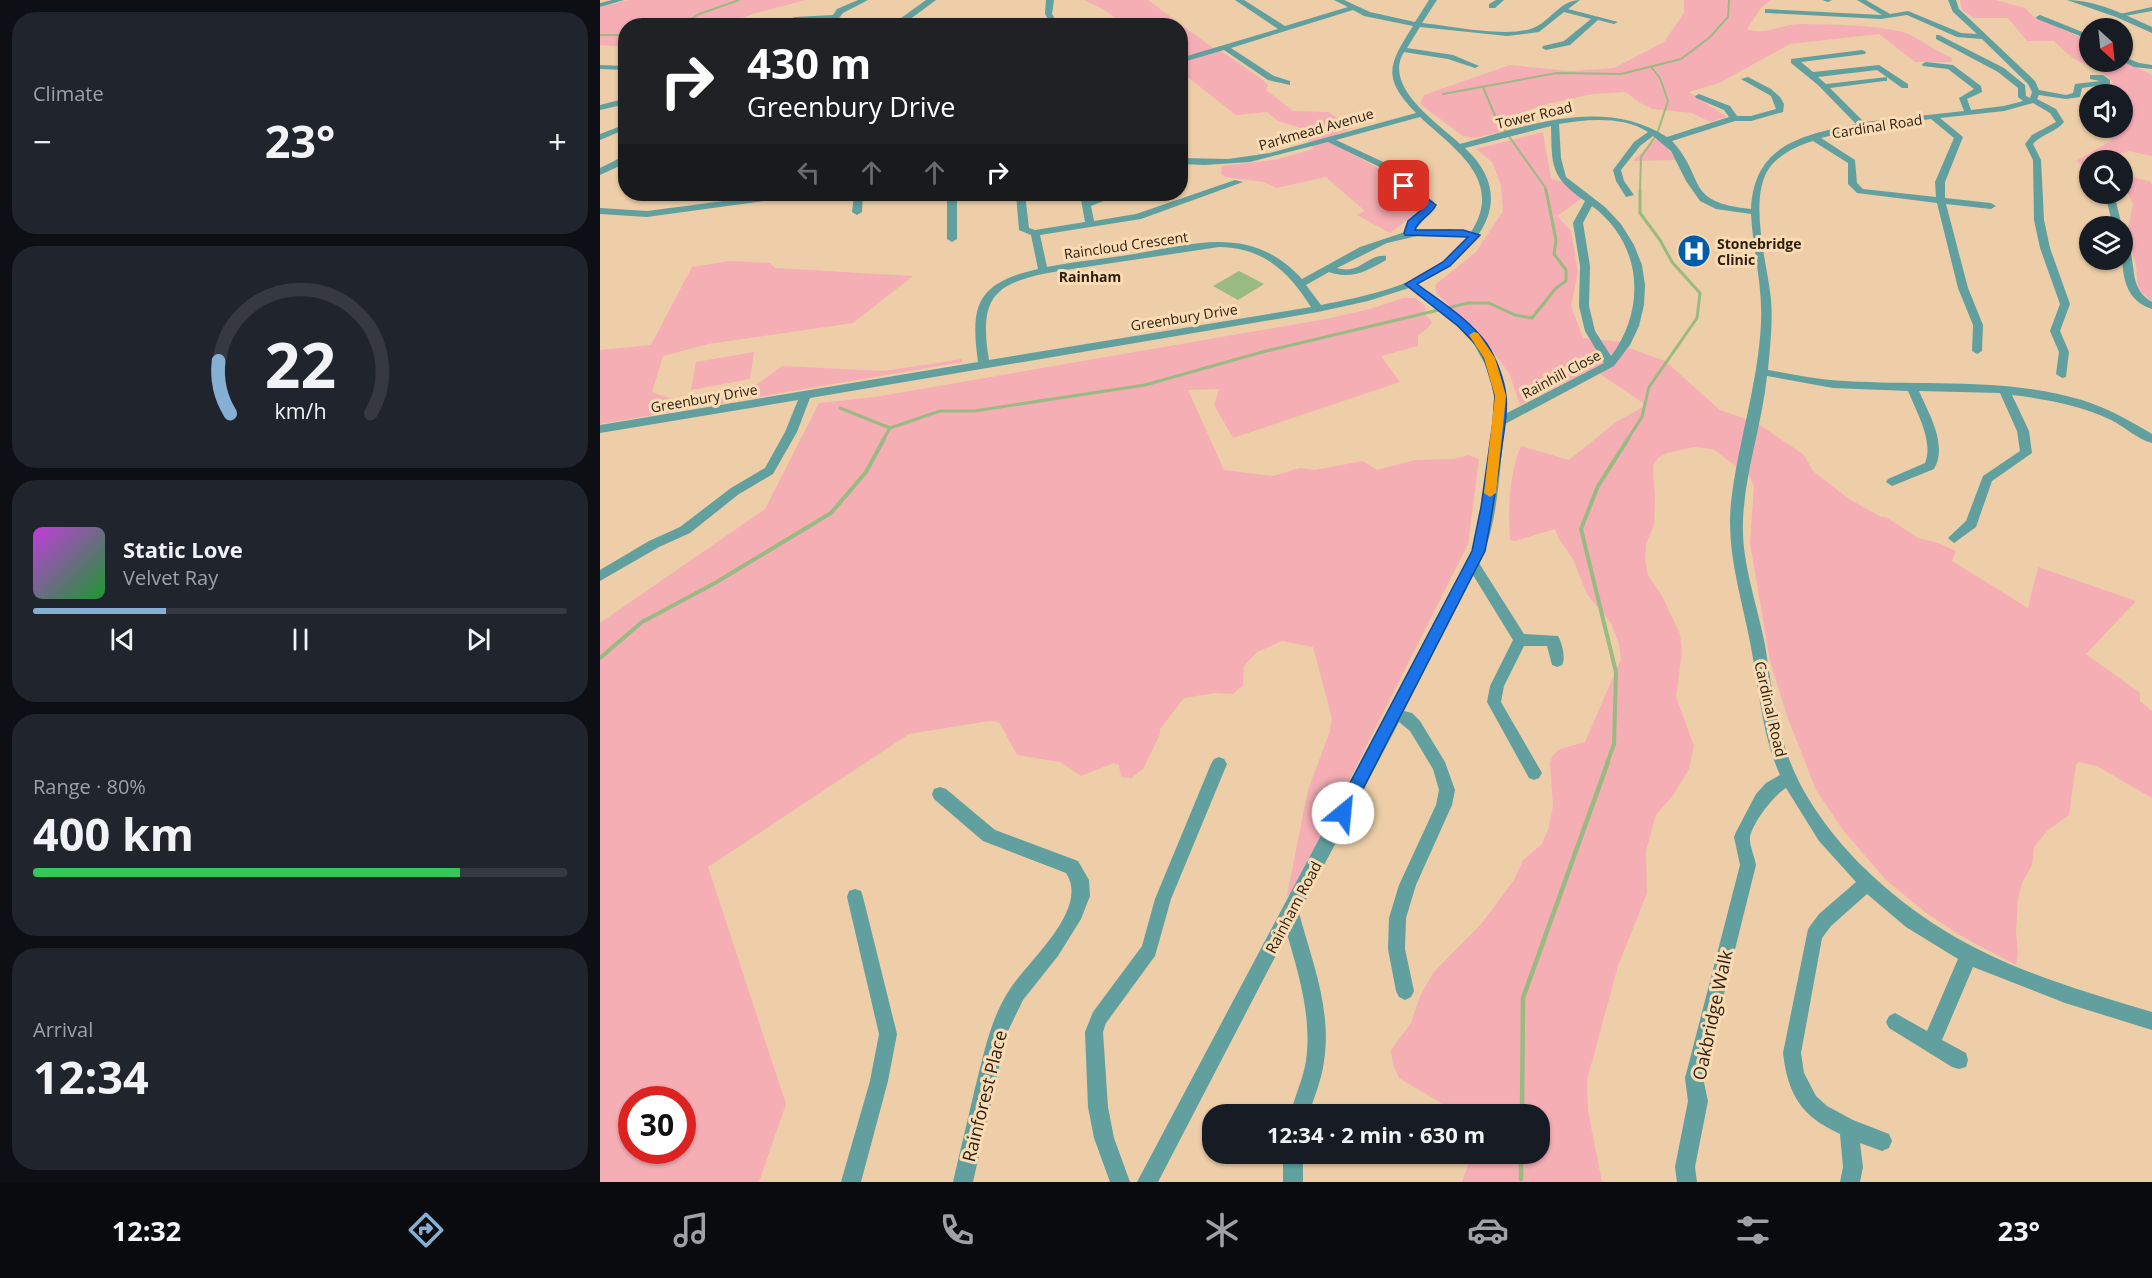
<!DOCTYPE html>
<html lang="en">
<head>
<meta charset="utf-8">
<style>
  body { margin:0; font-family:"Open Sans",sans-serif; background:#20242c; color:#f1f3f6; height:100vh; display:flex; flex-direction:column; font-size:22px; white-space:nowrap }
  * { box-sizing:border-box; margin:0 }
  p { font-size:20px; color:#9ea1a6 }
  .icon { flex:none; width:33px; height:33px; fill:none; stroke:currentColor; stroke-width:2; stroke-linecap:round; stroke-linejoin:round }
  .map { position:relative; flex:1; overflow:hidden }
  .side { display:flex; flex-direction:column; gap:12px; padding:12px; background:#0d0f14; width:600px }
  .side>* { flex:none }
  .guide { position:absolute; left:18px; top:18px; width:570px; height:183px; border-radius:24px; box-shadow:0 2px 4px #0004; background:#202124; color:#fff; overflow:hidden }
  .needle { width:39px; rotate:153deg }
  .tools { position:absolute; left:1479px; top:18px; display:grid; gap:12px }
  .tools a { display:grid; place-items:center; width:54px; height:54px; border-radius:50%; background:#171b24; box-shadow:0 2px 4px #0004; font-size:30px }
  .speed { position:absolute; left:18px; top:1086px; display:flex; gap:12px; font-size:30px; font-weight:700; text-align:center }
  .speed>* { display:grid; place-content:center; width:78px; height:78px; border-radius:50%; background:#171b24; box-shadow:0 2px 4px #0004; line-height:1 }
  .speed .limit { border:9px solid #d22; background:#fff; color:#111 }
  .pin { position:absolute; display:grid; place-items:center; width:51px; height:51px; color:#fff; margin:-26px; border-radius:12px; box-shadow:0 3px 9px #0006 }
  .me { position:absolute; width:66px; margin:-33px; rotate:28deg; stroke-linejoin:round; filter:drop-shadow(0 0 4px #0008) }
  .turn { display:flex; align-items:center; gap:21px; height:126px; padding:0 30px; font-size:27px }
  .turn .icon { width:78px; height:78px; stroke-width:2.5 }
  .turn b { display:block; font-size:42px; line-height:51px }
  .lanes { display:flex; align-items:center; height:57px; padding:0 30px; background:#0003; justify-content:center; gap:30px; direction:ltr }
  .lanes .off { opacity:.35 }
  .big { font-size:45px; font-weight:700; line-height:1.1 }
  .side .tile { flex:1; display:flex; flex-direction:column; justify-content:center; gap:9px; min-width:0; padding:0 21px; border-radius:24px; background:#20242c }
  .side .dial { align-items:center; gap:0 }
  .dial svg { height:156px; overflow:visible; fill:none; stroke:#363941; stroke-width:7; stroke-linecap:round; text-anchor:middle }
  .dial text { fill:#f1f3f6; stroke:none }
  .song { display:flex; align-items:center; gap:18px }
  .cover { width:72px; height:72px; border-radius:9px; background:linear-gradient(135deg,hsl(290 70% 55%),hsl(130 70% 35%)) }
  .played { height:6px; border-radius:3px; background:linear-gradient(90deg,#85afd3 25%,#363941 25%) }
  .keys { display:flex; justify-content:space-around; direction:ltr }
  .heat { display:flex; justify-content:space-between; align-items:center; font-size:33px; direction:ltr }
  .charge { height:9px; border-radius:4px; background:linear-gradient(90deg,#34c759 80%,#363941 0) }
  .trip { position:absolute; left:602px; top:1104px; width:348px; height:60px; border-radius:24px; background:#171b24; box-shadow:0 2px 4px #0004; font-weight:700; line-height:60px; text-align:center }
  .dock { display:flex; height:96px; justify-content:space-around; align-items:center; background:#090b0e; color:#9ea1a6 }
  .dock .icon { width:42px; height:42px }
  .dock .active { color:#85afd3 }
  .dock b { font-size:27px; color:#f1f3f6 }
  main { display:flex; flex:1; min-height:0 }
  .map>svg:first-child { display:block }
</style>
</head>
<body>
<main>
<section class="side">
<div class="tile"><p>Climate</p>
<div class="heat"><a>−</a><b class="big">23°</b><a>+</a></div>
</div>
<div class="tile dial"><svg viewBox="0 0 100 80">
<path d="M14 69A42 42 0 1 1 86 69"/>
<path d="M14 69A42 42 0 0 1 8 42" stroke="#85afd3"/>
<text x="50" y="56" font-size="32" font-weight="700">22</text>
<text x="50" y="72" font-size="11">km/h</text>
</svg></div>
<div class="tile">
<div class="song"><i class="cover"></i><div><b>Static Love</b><p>Velvet Ray</p></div></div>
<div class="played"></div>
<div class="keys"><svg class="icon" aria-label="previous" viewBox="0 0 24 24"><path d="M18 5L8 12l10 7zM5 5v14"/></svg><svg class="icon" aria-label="pause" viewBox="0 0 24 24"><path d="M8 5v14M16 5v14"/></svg><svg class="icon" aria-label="next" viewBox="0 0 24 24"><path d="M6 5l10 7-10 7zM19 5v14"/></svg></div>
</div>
<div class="tile"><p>Range · 80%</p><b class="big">400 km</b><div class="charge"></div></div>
<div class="tile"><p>Arrival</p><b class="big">12:34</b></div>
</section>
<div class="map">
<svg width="1552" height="1182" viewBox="0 0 1552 1182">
  <rect width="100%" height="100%" fill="#edcea8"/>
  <path fill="#f5aeb4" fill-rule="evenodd" d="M28,0H206L153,14L122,25L26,26L25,47L0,45V7Z
    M484,0H548L613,48L624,53L663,80L668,85L666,90L693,111L728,112L753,128L726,139L776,167L827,205L790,233L757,215L765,211L726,177L676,188L664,182L625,177L621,173L622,166L675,160L713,149L701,128L678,121L667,112L636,115L581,72L580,26L525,25L503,9Z
    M1084,0H1171L1161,8L1147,29C1166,36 1180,24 1201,24C1234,25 1270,24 1303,32C1317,36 1336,52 1352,58L1351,62H1315L1279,34L1190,44L1119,83L1089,92L1127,117L1110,122L1092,113L1053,109L1040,103L1026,92L993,94L947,104L920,113L929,125L875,138L863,136L820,104L824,95L910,65L970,71L1014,68L1064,42L1084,13Z
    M1360,0H1396L1425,8L1434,17L1489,41L1490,62L1523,60L1552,75V156L1529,151L1519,154L1516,160H1490L1489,170L1476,161L1512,140L1496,130L1500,128H1522V94H1515C1517,73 1488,68 1473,58C1466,53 1460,47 1454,41H1427L1408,18H1374L1362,10Z
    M943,132L951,179L964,182L982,198L957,216L971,231L978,272L971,306L983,338L1021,342L1006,362L920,405L909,373L880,335L837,294L835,285L876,252L903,211L901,185L892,162L876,149Z
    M1056,139L1064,143L1076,160L1033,161Z
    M1522,175L1549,181L1552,184V302L1538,289L1536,266L1527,234L1533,204L1526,189L1523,187Z
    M130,261L170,263L175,268L313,276L253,323L108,344L63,356L52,392L75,400L158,384L182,366L284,371L362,359V362L0,424V350L51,345L92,267Z
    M803,298H815L825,306L826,315L832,322L828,328L818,335V346L781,356L800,382L633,438L614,405L619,389L588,390L624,470L673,476L700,468L715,470L763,461L777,470L815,460L854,459L868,455L879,459L868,544L691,896L687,895L708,790L730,731L732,718L713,647L682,641L657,652L644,666L643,685L633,694L615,693L584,698L560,729V734L543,769L531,778L521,777L519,765L514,763L481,776L460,762L417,755L399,722L389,721L309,734L108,867L186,1104L159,1182H0V623L165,509L219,403L275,397L726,319L770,309ZM32,1100H82V1150H32Z
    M1029,348L1065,361L1120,410L1157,423L1204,455L1213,471L1249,499L1281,517H1286L1318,538L1338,543L1356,551L1352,561L1428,608L1438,567L1536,601L1486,654L1540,693V701L1552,711V798L1497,766L1479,762L1476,764L1469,815L1448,830L1434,847L1432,865L1422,883L1418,899L1416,932L1418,955L1416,965L1361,936L1325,912L1286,880L1243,830L1216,790L1187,716L1170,661L1150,543L1154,486L1150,477L1113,449L1094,447L1067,453L1058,458L1053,466L1055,498L1054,525L1046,544L1045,560L1048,575L1062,596L1080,634L1082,652L1076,697L1094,746L1089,769L1074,794L1056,815L1053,825L1046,851L1047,893L1018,966L987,1080L988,1111L1002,1182H862L872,1154H939V1114H852L841,1103L799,1078L793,1065L791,1050L811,1023L820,996L833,973L882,923L914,880L923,860L942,844L949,827L953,806L950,763L953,755L960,749L985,742L1021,659L1019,644L1011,623L987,594L973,559L959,539L955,529L915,541L910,540C908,510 909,474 921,446L969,460L1016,422L1043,407V403L1000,374L1012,366Z
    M154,352L150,379L91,390L96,362Z"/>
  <path fill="#9aba83" d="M639,271L664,284L638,300L613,286Z"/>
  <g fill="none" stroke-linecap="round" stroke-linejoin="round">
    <path stroke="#9aba83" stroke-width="2" d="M80,26L99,14L139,0
      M0,35H26
      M883,87L896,118L945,187L946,192
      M843,94L957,73L1021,74L1081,59L1109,38L1128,17L1129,0
      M1040,192L1041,157L1057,134L1068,101L1060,78L1052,68"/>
    <path stroke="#9aba83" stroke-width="3" d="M240,408L290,428
      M283,440L290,428L340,411H374L545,385L662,352L868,303H889L915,315L932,318L956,288L966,281V270L954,254L956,240L946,190
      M1027,440L1042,417L1049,387L1097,318L1100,293L1072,262L1060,240L1040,213V190"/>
    <path stroke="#9aba83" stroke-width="4" d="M0,658L42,622L115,583L231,513L266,472L284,439
      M1007,763L1014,744L1016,672L981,529L998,486L1028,439"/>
    <path stroke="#9aba83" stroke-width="4.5" d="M922,1114L923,998L1008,762
      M921,1154V1179"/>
    <path fill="#61a09e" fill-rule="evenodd" d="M12,0H24L0,7V3Z
      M258,0H268L243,13L233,26L226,24L230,19L166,26L195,17L233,15L237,9Z
      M446,0H454L452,14L459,26H452L445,14Z
      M635,0H644L685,26L748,7L734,0H744L770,12L815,22L829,0H837L822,23C851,26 907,38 933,28C950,22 960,0 980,0L968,9L1018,22L1014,24L998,20L970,45L946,50L942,48L943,46L964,41L991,19L964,12L939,32L907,36L820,27L807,48L853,55L879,66L875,68L848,59L804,52C782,87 839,124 860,144C927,126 1003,96 1067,137L1129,117L1124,110L1096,98L1095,96L1099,94L1130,106L1137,116H1151L1176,109L1171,96L1141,79L1148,77L1171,89L1180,97L1184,104L1183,112L1151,121H1135L1072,141C1107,179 1083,202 1151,209C1154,144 1203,135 1256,124L1218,85L1191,63V59L1262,50L1266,52L1265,54L1201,62L1213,72L1279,65L1308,84V88H1302L1277,70L1218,77L1226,84L1287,77V81H1284L1230,88L1264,122L1364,111L1359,98L1374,89L1348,69L1323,66L1322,64L1326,62L1353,65L1381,86L1382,92L1367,99L1371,110L1404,106L1423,101L1418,97V88L1398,72L1336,39V35H1339L1404,68L1425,85L1426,96L1430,98L1432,92L1428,84L1382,39L1357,37L1307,15L1281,19L1168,13H1165V9L1282,15L1257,0H1266L1290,14L1308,11L1361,33L1377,34L1353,12L1348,0H1356L1359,9L1435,81L1439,90L1466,95L1473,93L1475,84L1500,81L1490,79V75H1503L1510,80V84L1482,88L1480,97L1466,99L1439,95L1437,99L1456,109L1464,122C1456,132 1442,134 1433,144L1441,160L1444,220L1450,248L1470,304L1460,331L1469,352L1466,377L1462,378L1456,374L1459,352L1450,331L1460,304L1440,248L1434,220L1433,160L1425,144L1432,135L1456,122L1450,113L1433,103L1404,111L1340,118L1363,137L1345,182V198L1391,203L1396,206L1391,209L1346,204L1368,288L1383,325L1382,351L1377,354L1372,351L1373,325L1358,288L1337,203L1257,193L1248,184V163L1213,141C1198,145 1179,155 1170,167C1147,198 1168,265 1171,300C1173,323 1170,347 1168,370C1193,374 1219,380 1245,381C1323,386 1405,377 1482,400C1507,408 1529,420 1552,434V443C1537,439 1525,427 1511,420C1480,405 1446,399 1412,395L1429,431L1432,453L1392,481L1376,527L1354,543L1348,538L1366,521L1383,476L1420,451L1417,431L1400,393L1319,391C1329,414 1348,445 1334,469L1292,486L1286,482L1288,479L1325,463C1334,441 1316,411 1308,391L1233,388L1167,376C1162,425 1145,471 1143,520C1141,562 1157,603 1165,645C1171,682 1175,720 1188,756C1202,796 1230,833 1260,864C1348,951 1437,978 1552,1012V1030L1465,1003L1373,967L1342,1040L1366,1053L1368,1060L1366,1067L1359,1069L1352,1067L1289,1028L1286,1022L1289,1016L1295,1013L1327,1031L1358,959L1306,927L1267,894L1231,926L1222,938L1201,1053L1204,1073L1216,1096L1227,1106L1253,1120L1289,1134L1292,1141L1289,1148L1282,1151L1260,1143L1263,1167L1260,1182H1240L1243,1167L1240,1134C1201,1116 1188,1095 1183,1053L1208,929L1219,914L1256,882L1219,841L1186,788C1174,795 1153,822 1150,837C1149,845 1155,857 1156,865L1103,1078L1108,1101L1095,1167L1097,1182H1077L1075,1167L1088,1101L1085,1078L1140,865L1134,837L1136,832L1156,794L1166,783L1180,775C1161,733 1159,687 1150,642C1141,595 1126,551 1131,503C1138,442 1158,385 1161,323C1163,287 1153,251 1151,214L1116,209L1100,201L1086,181L1071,151L1053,136L1040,146L1021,170L1024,181L1034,195L1026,197L1016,181L1013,170L1034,142L1048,132C1024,116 986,119 959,124L961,158L966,177L1005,207L1021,224L1034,245L1042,265L1045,285L1044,305L1039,326L1030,345L1014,366L905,424C899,467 899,525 879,563L924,634L958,636C962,643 966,658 962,665L957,667L952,665L947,646H924L904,686L901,702L942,773L939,778L934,780L929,778L887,702L890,686L913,640L873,575L804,711L812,713L820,721L845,762L855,790L852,805L816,885L806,918L805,949L814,991L811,997L805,1000L799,997L796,991L788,949L789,918L799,885L836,805L839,790L833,769L810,731L799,722L699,913C712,961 732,1010 724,1061C722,1079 714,1097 709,1114H690C695,1096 703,1079 706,1061C712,1018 699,975 687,934L558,1182H537L872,551L882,507L893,422L894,396L889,371L869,336L809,288L768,301L718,312L210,398L197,432L173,474L139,494L90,533L59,547L0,581V570L49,541L80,527L131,488L165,468L185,432L198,400L0,433V425L378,362C370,304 377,283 438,269L431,235L419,230L416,194H425L429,228L435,230L485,222L480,194H488L490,200L509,194H521L491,206L494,221L536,214L635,180L643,182L541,219L440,235L447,267C476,261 505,259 534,254C597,243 653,225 702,279L760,247L805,232L810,222L826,205L796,184L786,170L728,142L650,162L605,165L580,164V158L628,159L670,153L816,113C781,77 789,64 813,26L764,16L753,10L631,48L674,76L690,81V85L668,80L624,50L580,63V58L678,29ZM820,117C853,148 905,180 871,232L849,229L815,230L833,209L836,205L833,201L802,180L792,166L736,140ZM1331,119L1354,138L1335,182L1336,197L1263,189L1257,183L1255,160L1221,138L1261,128ZM951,126C952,166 950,177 985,201L973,223L980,266L979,306L985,331L1004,363L905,414C907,345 865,322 817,284C871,257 924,203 865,148ZM992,206C1042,243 1047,308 1011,356L995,331L989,306L990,266L983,223ZM826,234L868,237C837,283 771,295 721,305L706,285L729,272C752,280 767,271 786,260V256C767,254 761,275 737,268L787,243ZM619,247C664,248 688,271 711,307L389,360C378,294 396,282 459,271Z
      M896,0H904L895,8H889V4Z
      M1222,0H1232L1228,2Z
      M1552,7V11L1519,17L1515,15Z
      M1440,15L1490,35V40L1437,19L1436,17Z
      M1522,56L1539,63L1552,65V69L1534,67L1522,61Z
      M0,65L26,66V70L0,69Z
      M23,99H26V104L0,110V105Z
      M26,124V129L0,140V134Z
      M177,194H198L193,197L47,217L0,214V208L47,211Z
      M254,194H263L262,212L257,215L252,212Z
      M347,194H357V239L352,242L347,239Z
      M1505,194H1514L1522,226H1513Z
      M1522,238L1525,239C1539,262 1526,287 1552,302V309C1520,299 1522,266 1522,238Z
      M619,757L624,759L627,764L571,899L555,956L506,1023L503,1032L508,1107L514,1138L530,1182H510L494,1138L488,1107L485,1032L493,1012L542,946L555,899L611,764L614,759Z
      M340,787L346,789L395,830L478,861L489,880L490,896L481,919L458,956L423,1000L407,1033L373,1182H353C360,1151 368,1119 375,1088C384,1054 390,1019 410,989C429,960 490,909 466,873L383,841L334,799L332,794L334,789Z
      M255,889L261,891L263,897L297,1034L288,1081L261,1182H241L270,1081L279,1034L247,897L249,891Z
      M683,1154H703V1182H683Z"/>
    <path fill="#61a09e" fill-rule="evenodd" d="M326,0H336L301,26H290Z
      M1467,0C1496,0 1526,15 1552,27V33L1516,17Z
      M26,155V163L0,175V168Z"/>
  </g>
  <path fill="#1a73e8" stroke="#114b97" stroke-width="1.5" d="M801,184H807L836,205C831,216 818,219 815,230H863L880,235L850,266L817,284C841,302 869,319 887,344C896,358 904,379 906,396C908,412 904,430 902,446C897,482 892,516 885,551L748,818L743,820L737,818L735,813L737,808L872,551L881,507L893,422L895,396L892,384L884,358L877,346L858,326L805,284L843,262L868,237L805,235L804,233L808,221L826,206L801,188Z"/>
  <path fill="#f59e0b" d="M874,332L878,333L895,358L906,396L896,493L890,497L884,493L895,396L884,358L869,335Z"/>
  <defs>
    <symbol id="hospital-disc" viewBox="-11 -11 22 22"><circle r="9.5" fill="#015ca9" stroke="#fadbb4"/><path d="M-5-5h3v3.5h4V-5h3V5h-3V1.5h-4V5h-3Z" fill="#fff"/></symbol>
  </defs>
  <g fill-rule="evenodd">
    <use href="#hospital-disc" x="1075" y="232" width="38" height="38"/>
  </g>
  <g text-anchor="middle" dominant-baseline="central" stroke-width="6" stroke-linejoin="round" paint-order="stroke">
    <g font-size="14" fill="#291e0f" stroke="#fadbb4">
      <text transform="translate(934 115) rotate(-13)">Tower Road</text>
      <text transform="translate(1277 126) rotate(-9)">Cardinal Road</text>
      <text transform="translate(716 129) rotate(-16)">Parkmead Avenue</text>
      <text transform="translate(526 245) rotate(-8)">Raincloud Crescent</text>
      <text transform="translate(584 317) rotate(-9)">Greenbury Drive</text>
      <text transform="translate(961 374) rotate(-28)">Rainhill Close</text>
      <text transform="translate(104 398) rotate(-10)">Greenbury Drive</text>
    </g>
    <g font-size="14" font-weight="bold" fill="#291e0f" stroke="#fadbb4" text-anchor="start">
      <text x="1117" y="243">Stonebridge<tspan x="1117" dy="16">Clinic</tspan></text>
    </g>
    <g font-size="14" font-weight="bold" fill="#291e0f" stroke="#fadbb4">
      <text x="490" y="276">Rainham</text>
    </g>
    <g font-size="15" fill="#291e0f" stroke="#fadbb4">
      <text transform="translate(1171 709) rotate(77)">Cardinal Road</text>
      <text transform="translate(693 907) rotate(-62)">Rainham Road</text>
    </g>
    <g font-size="18" fill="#291e0f" stroke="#fadbb4">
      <text transform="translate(1112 1015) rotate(-78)">Oakbridge Walk</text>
      <text transform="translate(384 1096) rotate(-76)">Rainforest Place</text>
    </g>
  </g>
</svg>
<div class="tools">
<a><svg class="needle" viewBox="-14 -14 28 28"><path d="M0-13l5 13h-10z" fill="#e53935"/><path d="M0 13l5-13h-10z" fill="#9ea1a6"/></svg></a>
<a><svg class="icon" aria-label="sound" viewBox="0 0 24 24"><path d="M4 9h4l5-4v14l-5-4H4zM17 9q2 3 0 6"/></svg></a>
<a><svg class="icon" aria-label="search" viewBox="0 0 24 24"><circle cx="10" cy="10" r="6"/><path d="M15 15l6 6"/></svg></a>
<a><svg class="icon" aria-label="layers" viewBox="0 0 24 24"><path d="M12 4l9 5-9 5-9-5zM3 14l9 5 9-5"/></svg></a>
</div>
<div class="speed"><div class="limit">30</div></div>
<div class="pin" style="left:804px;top:186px;background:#d93025"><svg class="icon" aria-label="arrive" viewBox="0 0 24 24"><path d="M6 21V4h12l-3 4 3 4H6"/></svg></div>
<svg class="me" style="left:743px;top:813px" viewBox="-20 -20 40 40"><circle r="19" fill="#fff"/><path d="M0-13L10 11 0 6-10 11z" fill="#1a73e8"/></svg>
<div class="trip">12:34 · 2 min · 630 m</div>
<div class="guide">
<div class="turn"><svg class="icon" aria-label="right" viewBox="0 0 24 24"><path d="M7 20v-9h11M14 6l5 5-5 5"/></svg><div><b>430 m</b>Greenbury Drive</div></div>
<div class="lanes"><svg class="icon off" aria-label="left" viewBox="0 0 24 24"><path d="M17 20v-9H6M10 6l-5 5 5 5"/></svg><svg class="icon off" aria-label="ahead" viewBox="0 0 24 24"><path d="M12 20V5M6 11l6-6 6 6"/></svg><svg class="icon off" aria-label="ahead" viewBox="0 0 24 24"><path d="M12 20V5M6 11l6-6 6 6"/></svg><svg class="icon" aria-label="right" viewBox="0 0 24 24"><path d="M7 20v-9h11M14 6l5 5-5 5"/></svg></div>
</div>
</div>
</main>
<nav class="dock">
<b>12:32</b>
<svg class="icon active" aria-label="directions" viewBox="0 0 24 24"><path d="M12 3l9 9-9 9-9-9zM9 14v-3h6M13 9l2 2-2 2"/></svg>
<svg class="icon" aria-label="music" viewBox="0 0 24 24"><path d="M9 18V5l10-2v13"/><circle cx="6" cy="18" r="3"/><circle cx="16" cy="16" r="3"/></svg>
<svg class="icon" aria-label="phone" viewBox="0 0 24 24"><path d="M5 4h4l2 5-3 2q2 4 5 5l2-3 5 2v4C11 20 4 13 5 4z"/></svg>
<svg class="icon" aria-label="climate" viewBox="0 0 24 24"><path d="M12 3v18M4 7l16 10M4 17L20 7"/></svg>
<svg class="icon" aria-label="car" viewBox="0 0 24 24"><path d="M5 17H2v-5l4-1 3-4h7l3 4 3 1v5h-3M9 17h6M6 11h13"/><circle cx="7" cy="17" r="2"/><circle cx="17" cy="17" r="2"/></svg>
<svg class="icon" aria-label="filters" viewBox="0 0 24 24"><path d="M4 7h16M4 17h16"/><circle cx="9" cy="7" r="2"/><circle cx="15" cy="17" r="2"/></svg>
<b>23°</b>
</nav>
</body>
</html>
